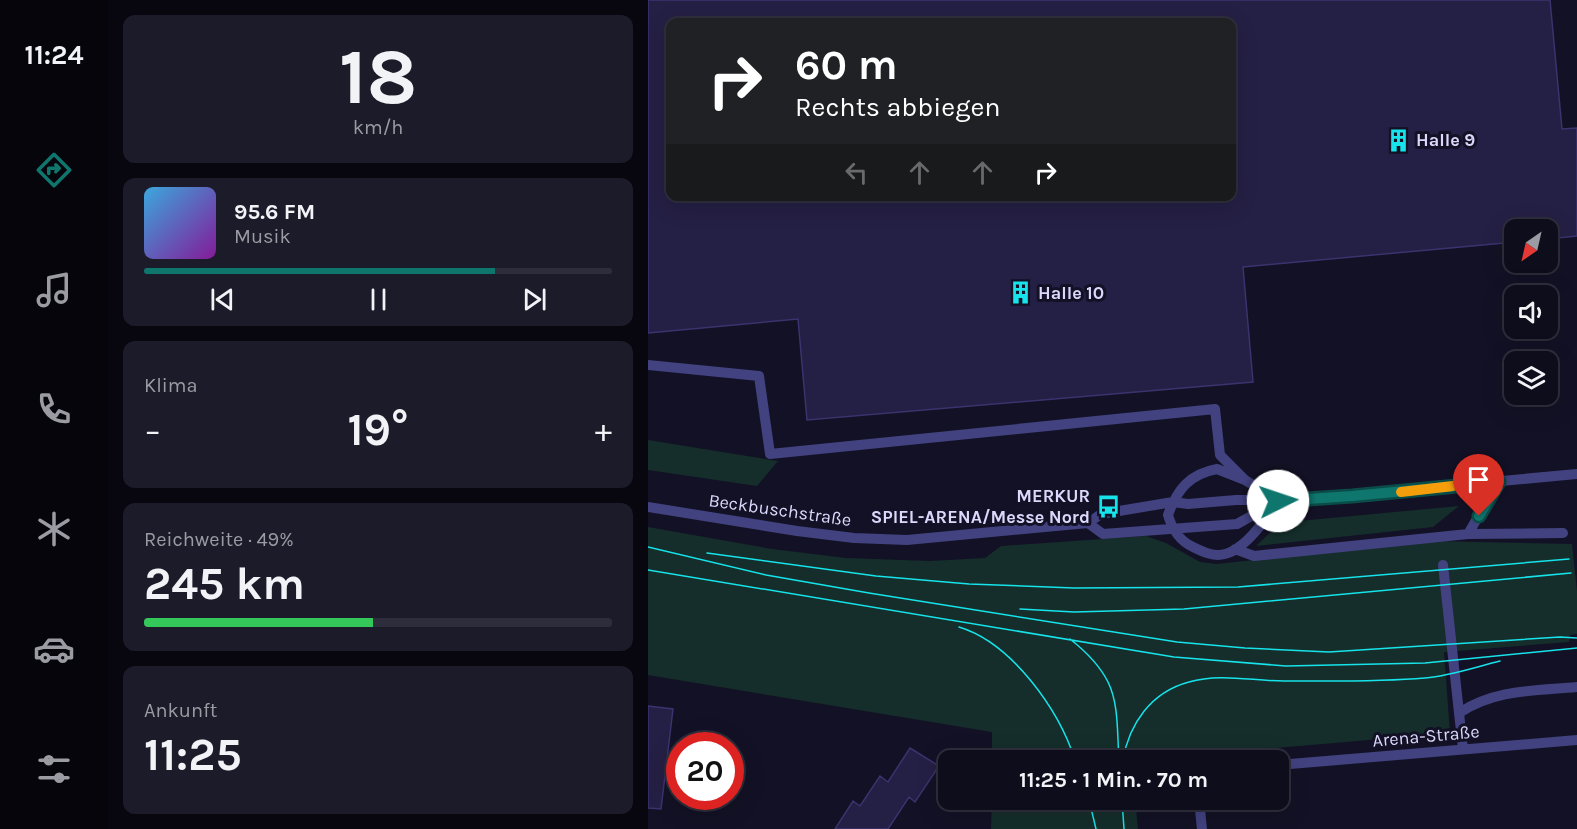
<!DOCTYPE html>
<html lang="de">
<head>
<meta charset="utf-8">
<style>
  body { margin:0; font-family:Karla,sans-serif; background:#1c1b29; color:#f1f3f6; height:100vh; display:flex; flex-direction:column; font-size:22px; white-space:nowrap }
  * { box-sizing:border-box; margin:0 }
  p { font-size:20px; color:#9b9ca3 }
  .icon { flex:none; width:33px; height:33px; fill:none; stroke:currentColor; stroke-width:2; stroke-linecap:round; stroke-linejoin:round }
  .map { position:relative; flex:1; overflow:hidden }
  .details { display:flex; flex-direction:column; gap:15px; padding:15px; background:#08070f; width:540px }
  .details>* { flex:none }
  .guide { position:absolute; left:18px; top:18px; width:570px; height:183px; border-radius:12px; box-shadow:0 6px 24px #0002,0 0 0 2px #2e2d3b; background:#202124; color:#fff; overflow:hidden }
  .needle { width:39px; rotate:214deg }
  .fabs { position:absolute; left:856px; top:219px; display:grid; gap:12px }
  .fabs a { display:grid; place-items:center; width:54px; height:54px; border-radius:12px; background:#0e0d1c; box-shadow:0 6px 24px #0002,0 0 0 2px #2e2d3b; font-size:30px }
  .speed { position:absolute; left:18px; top:732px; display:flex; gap:12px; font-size:30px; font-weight:700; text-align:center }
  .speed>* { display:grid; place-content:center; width:78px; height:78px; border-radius:50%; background:#0e0d1c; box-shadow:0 6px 24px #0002,0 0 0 2px #2e2d3b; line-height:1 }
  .speed .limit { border:9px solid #d22; background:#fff; color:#111 }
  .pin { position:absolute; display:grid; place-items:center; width:51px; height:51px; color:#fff; margin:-62px -26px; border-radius:50% 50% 50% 0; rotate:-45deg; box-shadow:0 0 6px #0007 }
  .pin .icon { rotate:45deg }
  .me { position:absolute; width:66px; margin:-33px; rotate:86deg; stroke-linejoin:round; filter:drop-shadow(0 0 4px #0008) }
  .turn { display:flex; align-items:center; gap:21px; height:126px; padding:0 30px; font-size:27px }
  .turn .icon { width:78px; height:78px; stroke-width:2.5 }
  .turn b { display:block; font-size:42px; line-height:51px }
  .lanes { display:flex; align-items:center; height:57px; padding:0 30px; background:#0003; justify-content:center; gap:30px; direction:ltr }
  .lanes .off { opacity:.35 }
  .big { font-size:45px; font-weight:700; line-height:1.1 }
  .details .card { flex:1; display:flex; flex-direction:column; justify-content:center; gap:9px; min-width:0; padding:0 21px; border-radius:12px; background:#1c1b29 }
  .details .dial { align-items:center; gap:0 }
  .dial b { font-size:78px; line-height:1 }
  .song { display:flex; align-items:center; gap:18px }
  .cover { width:72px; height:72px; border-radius:9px; background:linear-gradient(135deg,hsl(200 70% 55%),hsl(290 70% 35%)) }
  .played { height:6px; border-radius:3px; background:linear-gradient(90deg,#0f766e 75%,#2e2d3b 75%) }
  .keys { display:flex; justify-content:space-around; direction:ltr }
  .heat { display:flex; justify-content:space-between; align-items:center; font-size:33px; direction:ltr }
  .charge { height:9px; border-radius:4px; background:linear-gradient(90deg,#34c759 49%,#2e2d3b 0) }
  .trip { position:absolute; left:290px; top:750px; width:351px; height:60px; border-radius:12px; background:#0e0d1c; box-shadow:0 6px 24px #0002,0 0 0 2px #2e2d3b; font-weight:700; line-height:60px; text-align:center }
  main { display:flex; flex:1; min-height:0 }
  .tab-bar { display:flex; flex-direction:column; width:108px; justify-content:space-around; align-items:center; background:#06050b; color:#9b9ca3 }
  .tab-bar .icon { width:42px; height:42px }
  .tab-bar .active { color:#0f766e }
  .tab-bar b { font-size:27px; color:#f1f3f6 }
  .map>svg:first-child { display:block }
</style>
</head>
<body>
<main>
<nav class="tab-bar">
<b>11:24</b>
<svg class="icon active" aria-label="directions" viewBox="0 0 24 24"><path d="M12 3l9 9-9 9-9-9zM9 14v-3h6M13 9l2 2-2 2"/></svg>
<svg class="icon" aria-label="music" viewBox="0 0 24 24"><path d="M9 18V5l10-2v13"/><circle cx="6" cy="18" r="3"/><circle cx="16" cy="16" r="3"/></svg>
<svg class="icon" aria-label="phone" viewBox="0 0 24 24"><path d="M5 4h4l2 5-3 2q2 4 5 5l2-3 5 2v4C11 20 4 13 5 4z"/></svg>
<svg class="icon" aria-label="climate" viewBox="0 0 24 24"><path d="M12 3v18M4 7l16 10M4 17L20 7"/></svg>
<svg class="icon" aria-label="car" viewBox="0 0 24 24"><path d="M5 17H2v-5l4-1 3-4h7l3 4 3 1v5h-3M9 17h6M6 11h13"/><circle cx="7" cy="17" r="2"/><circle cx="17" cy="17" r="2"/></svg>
<svg class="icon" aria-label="filters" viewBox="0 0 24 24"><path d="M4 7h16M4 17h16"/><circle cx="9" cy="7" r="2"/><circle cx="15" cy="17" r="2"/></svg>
</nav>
<section class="details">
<div class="card dial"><b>18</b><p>km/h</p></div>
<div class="card">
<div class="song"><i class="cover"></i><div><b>95.6 FM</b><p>Musik</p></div></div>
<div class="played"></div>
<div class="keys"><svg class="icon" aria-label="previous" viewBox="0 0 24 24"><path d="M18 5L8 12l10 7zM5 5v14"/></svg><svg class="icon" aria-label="pause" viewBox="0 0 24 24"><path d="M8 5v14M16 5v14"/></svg><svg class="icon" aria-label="next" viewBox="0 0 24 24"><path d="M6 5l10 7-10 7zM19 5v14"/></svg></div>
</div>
<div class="card"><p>Klima</p>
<div class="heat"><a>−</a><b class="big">19°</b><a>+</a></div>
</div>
<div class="card"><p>Reichweite · 49%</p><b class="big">245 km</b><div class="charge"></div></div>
<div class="card"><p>Ankunft</p><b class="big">11:25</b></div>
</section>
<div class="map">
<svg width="929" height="829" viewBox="0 0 929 829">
  <rect width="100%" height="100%" fill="#131125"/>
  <path fill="#152e2b" d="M0,440L130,461L109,486L0,470Z
    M811,506L785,527L608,546L627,528L640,522Z
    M0,527L124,549L198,558L282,561L337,558L353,546L498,536L518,543L552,562L569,564L783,541L924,544L929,591V634L922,635L921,642L796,652L802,733L488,760H344V732L0,675Z
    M344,800H487L490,829H343Z"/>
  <path fill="#241f44" stroke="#3b336e" stroke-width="1.5" fill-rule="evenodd" d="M0,0H902L914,129L929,128V236L900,239V230H867V242L595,267L605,382L159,420L150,319L0,333ZM22,22H584V196H22Z
    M0,706L25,709L13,809L0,808Z
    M262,748L291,766L267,802L261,797L240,829H187L205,801L212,806L232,776L240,782Z"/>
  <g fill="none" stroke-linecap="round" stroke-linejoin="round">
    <path stroke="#41427f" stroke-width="10" d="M0,365L111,376L122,454L567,409L572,455L597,480
      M569,469L597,480L630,501C619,518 597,549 577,554C566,557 555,552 545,547C532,541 524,529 520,515C529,490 541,474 569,469Z
      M0,507L149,531L206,538L259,540L440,523L453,514L525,502L540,504L588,500H647L929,474
      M440,523L455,534L589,524L627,503
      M820,534L915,533
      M587,549L606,556L820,534L851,481
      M795,565L811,713
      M815,749L811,713C847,689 887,691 929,687
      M630,765L929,740
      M551,800L554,829"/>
    <path stroke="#16e3ea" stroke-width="1.5" d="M0,547L118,575L221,593L529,642L597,648L681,652L912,637L929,638
      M59,553L228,576L321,584L426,588L590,587L921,559
      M0,570L526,657L638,666L777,663L929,648
      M372,609L426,612L536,609L923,573
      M311,627C364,643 411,710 427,760
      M422,639C436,650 452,666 460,682C471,704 469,734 471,758
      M475,760C481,724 503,692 541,682C572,673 604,681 636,681C683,681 731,682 777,678C802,676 828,667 852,661
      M441,800L448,829
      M474,800L476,829"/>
  </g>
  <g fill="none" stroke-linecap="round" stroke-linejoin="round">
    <defs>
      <path id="route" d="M630,501L704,496L851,482L831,516"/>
    </defs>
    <use href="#route" stroke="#0a4d48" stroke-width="15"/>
    <use href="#route" stroke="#0f766e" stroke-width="10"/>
    <path stroke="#f59e0b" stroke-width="10" d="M753,492L805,486"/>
  </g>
  <defs>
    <symbol id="building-bare" viewBox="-9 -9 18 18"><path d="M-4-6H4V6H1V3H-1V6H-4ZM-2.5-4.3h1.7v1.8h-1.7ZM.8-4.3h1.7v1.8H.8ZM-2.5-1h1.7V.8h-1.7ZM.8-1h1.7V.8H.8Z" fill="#16e3ea" stroke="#131125" stroke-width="2.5" paint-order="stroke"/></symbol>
    <symbol id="bus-bare" viewBox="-9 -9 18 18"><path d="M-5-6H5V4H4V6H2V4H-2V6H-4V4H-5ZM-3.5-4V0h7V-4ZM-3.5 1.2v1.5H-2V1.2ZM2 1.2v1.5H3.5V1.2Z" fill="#16e3ea" stroke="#131125" stroke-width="2.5" paint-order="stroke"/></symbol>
  </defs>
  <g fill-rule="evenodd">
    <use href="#building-bare" x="734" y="124" width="33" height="33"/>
    <use href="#building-bare" x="356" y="276" width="33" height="33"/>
    <use href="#bus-bare" x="444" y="490" width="33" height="33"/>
  </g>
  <g text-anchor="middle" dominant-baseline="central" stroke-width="6" stroke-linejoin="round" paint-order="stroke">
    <g font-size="18" font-weight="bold" fill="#dad8fb" stroke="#131125" text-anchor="start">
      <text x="768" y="140">Halle 9</text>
      <text x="390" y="293">Halle 10</text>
      <text x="442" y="496" text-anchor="end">MERKUR<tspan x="442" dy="21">SPIEL-ARENA/Messe Nord</tspan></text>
    </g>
    <g font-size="18" fill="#dad8fb" stroke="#131125">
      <text transform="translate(132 510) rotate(8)">Beckbuschstraße</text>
      <text transform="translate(778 736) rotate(-5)">Arena-Straße</text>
    </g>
  </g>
</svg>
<div class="fabs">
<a><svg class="needle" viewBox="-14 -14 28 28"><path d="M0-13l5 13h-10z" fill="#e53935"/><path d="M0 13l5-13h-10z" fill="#9b9ca3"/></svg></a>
<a><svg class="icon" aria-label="sound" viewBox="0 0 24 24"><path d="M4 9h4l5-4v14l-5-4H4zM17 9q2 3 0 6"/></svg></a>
<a><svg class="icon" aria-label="layers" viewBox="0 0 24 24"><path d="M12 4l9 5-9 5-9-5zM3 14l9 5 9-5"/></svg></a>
</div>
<div class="speed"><div class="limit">20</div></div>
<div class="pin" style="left:831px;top:516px;background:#d93025"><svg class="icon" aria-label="arrive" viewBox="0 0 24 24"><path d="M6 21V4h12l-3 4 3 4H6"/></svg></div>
<svg class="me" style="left:630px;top:501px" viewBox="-20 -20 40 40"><circle r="19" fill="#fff"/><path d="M0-13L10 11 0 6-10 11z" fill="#0f766e"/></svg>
<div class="trip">11:25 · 1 Min. · 70 m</div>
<div class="guide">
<div class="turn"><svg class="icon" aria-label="right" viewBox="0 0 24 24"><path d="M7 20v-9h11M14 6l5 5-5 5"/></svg><div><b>60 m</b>Rechts abbiegen</div></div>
<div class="lanes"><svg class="icon off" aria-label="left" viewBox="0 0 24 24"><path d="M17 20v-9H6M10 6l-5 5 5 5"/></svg><svg class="icon off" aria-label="ahead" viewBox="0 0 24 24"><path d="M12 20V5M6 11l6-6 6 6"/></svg><svg class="icon off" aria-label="ahead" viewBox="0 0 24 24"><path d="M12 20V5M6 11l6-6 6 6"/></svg><svg class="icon" aria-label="right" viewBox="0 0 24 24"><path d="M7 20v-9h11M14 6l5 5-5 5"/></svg></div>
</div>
</div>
</main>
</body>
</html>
